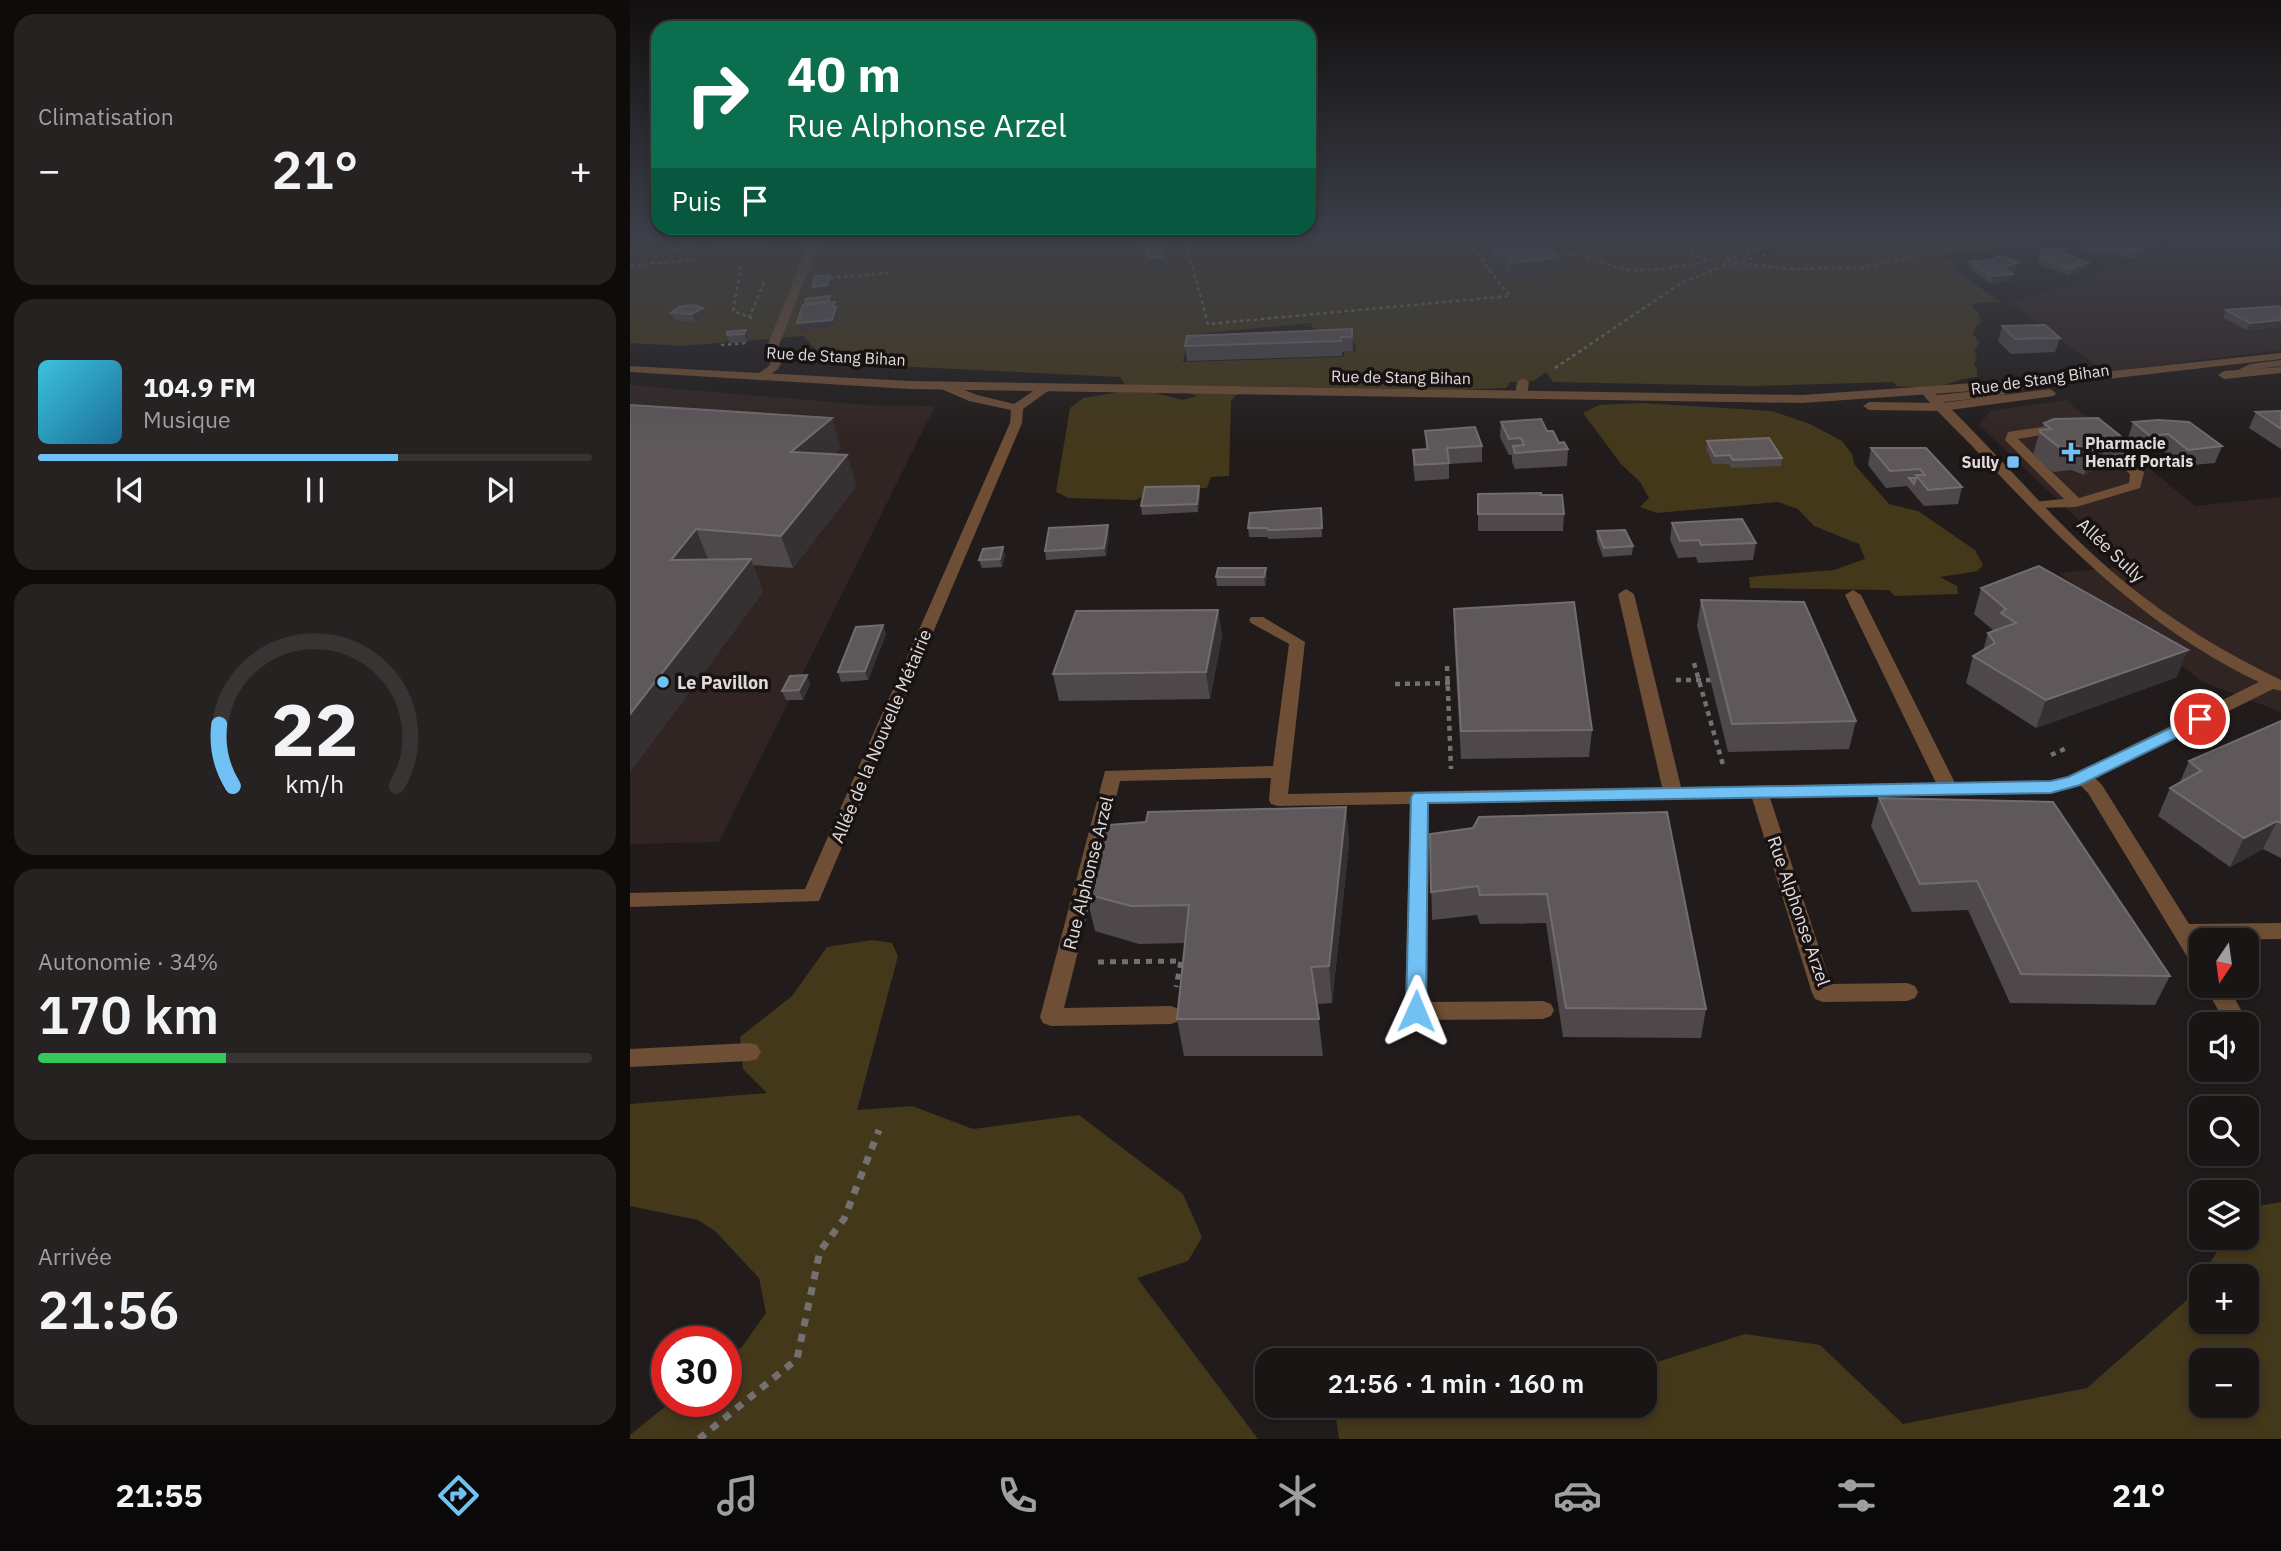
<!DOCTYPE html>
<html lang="fr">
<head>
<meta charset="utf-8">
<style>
  body { margin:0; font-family:"IBM Plex Sans",sans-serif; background:#262222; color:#f1f3f6; height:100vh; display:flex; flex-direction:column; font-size:26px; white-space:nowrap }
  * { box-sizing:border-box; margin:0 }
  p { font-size:23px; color:#9f9fa0 }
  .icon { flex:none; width:38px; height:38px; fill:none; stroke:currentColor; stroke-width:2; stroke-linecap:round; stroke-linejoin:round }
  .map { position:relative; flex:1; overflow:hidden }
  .details { display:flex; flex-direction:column; gap:14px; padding:14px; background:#0e0c0b; width:630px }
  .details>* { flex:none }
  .top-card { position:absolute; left:21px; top:21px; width:665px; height:214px; border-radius:21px; box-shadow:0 4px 10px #0003,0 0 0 2px #373434; background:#0b6e4f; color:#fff; overflow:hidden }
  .needle { width:46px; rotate:193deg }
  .buttons { position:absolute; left:1559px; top:928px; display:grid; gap:14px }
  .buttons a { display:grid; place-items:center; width:70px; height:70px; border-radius:14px; background:#191514; box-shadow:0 4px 10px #0003,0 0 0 2px #373434; font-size:35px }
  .speed { position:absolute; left:21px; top:1326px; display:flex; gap:14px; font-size:35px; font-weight:700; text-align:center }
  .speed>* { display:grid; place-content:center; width:91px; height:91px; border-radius:50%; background:#191514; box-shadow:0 4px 10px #0003,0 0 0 2px #373434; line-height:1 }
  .speed .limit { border:10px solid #d22; background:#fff; color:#111 }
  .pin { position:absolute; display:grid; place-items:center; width:60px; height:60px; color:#fff; margin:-30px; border:4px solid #fff; border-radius:50%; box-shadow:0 2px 7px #0007 }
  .me { position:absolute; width:77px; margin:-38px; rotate:1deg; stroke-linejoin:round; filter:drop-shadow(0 0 5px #0008) }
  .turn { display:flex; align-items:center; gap:24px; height:147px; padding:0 21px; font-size:32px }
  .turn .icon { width:91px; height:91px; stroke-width:2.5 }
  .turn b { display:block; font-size:49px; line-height:60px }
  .then { display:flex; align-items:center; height:66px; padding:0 21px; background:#0003; gap:14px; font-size:26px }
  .big { font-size:52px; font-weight:600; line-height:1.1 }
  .details .widget { flex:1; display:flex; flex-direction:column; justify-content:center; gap:10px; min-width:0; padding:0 24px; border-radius:21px; background:#262222 }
  .details .dial { align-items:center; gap:0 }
  .dial svg { height:182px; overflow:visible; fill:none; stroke:#373434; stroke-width:7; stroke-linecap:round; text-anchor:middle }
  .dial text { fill:#f1f3f6; stroke:none }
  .song { display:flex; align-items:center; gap:21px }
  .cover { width:84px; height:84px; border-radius:10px; background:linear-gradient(135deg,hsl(190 70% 55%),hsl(200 70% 35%)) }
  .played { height:7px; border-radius:4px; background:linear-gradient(90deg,#71c1f4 65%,#373434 65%) }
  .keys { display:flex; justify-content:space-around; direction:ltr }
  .heat { display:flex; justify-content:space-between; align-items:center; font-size:38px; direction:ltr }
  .charge { height:10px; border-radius:5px; background:linear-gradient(90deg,#34c759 34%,#373434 0) }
  .trip { position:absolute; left:625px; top:1348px; width:402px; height:70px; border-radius:21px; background:#191514; box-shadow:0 4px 10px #0003,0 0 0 2px #373434; font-weight:600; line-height:70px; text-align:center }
  .dock { display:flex; height:112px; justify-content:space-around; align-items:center; background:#0a0808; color:#9f9fa0 }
  .dock .icon { width:49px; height:49px }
  .dock .on { color:#71c1f4 }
  .dock b { font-size:32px; color:#f1f3f6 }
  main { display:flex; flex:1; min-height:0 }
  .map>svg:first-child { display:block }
</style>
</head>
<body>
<main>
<section class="details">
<div class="widget"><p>Climatisation</p>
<div class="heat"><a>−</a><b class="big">21°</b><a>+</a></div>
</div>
<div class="widget">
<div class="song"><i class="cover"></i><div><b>104.9 FM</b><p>Musique</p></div></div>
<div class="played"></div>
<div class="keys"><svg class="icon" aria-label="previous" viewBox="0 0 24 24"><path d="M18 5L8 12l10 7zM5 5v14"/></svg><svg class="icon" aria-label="pause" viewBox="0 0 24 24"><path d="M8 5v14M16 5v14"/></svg><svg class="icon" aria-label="next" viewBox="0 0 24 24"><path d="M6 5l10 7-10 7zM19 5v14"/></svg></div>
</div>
<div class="widget dial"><svg viewBox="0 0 100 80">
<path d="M14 69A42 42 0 1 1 86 69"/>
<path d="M14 69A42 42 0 0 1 8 42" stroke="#71c1f4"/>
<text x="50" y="56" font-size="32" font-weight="700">22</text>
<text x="50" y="72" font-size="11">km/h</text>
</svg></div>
<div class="widget"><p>Autonomie · 34%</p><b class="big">170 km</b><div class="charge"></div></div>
<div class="widget"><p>Arrivée</p><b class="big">21:56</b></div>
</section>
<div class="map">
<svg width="1651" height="1439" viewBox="0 0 1651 1439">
  <rect width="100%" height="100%" fill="#211c1b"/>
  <path fill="#312523" d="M1558,240H1651V350L1475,372L1379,302L1434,286Z
    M0,385L238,405L305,406L89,842L0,844Z
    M1436,400L1565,506L1651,497V712L1573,682L1429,573L1497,566L1349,425L1360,411Z"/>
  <path fill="#44381a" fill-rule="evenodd" d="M0,240H1162L1108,260L1136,257L1181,240H1365L1363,243L1376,248L1346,255L1332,250L1312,257L1327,267L1321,268L1371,302L1348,303L1342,306L1349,314L1351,323L1346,326L1343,334L1350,343L1344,351L1347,356L1344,364L1347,369V377C1330,378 1322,384 1308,386C1294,388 1281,387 1267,386L1263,382L1122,386L923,382L916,372L903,381L880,382L876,388L829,390L614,386L601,401L599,476L581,477L577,488L522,491L506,500L439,498L426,492L440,408L453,398L490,392L525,393L553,400L567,396L544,387L496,386L490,377L265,366L201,358L187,351L173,336L52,346L0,343ZM683,323L680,326L701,338L725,344L726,351L715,352L713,357L553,362L556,350L583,338L574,333Z
    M1012,403L1142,411L1180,424L1212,441L1222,454L1224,464L1259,504L1288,511L1345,550L1353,565L1348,571L1310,577L1327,586L1328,594L1265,596L1259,590L1120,588L1119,577L1204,570L1235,559L1229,544L1184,526L1168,509L1148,502L1027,513L1010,507L1019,498L1010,482L991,464L953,413L969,405Z
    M242,940L262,943L268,956L227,1110L282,1106L343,1129L449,1115L553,1194L572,1237L558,1261L507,1278L628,1439H0V1435L41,1402H96V1357L112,1347L136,1313L129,1278L85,1231L68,1220L0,1206V1104L137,1093L113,1069L110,1037L162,996L197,947Z
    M1651,1202V1439H709L704,1405H1015V1366L1115,1334L1190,1345L1273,1424L1457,1388L1557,1300L1571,1277L1572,1321H1617V1276H1572L1596,1237H1617V1208ZM1572,1360H1617V1405H1572Z"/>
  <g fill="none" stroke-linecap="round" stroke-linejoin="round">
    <path fill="#614060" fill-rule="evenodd" d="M1195,240H1217L1185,246L1181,244Z"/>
    <path stroke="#757070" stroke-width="2.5" stroke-dasharray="3.5 3.5" stroke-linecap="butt" d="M555,240L578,324L880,296L836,240
      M0,253L61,248
      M936,254C958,252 973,266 994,269C1023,273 1053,265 1082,261L1052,250L1051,245L1056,240
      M852,260L871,259
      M1104,263L1162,269L1230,268L1348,243
      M21,264L37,240
      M1095,265L1094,261L1153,240
      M0,266L69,259
      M111,266L103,311L124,319
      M200,278L259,273
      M119,318L135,280
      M91,345L117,343
      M925,368L1051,283L1102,263L1192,240"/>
    <path stroke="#757070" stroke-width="4.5" stroke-dasharray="5 5" stroke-linecap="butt" d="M1064,663L1093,765
      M817,666L821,769
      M1046,680H1081
      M765,684L825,683
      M1421,755L1439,747"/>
    <path stroke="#757070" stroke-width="5" stroke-dasharray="6 6" stroke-linecap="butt" d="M468,962L551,961L546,987"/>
    <path stroke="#757070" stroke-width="7" stroke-dasharray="8 8" stroke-linecap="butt" d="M69,1439L167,1359L190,1251L214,1219L249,1130"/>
    <path fill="#6e4e35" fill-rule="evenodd" d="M98,240H143L88,247L83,244Z
      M180,240H190L147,350L155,358L147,370H139L137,368L143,359L135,351Z
      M313,381L347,395L384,404L415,383L425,386L393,409L392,423L189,901L0,907V893L175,889L380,423L381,410L339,401L309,388L307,385Z
      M1431,424L1435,425V431L1388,439L1449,498L1499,483L1500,474L1469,447L1475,443L1512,470L1514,473L1510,488L1446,507L1403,508V502L1434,499L1375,440L1378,432Z"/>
    <path fill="#6e4e35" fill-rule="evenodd" d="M1366,240H1406L1388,248Z
      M1651,360V366L1626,369L1606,378L1600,374L1620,364Z
      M139,366L149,368L134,379H126V375Z
      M893,378L899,382L897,395L891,399L885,395L887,382Z
      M1396,380L1400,381V387L1369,396L1314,402C1374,460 1427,526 1492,580C1541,620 1594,653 1651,680V691L1643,689L1465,778L1472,785L1559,924L1651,923V939L1569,940L1572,970L1564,968L1458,793L1450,785L1421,793L1140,798L1201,984L1277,983L1285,986L1288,992L1285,998L1277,1001L1193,1002L1185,999L1182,993L1122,798L799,804L797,1002L913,1001L921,1004L924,1010L921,1016L913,1019L786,1020L778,1017L775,1011L780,804L648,806L641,804L639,800L641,778L490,781L434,1008L541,1006L549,1009L552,1015L549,1021L541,1024L421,1026L413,1023L410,1017L475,771L643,766L659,644L621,623L619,620L621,617H633L675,642L658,794L1032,787L988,594L996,589L1004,594L1051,787L1306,783L1215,595L1223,590L1231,595L1325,783L1421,781L1438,777L1629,682C1520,630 1439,549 1357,462C1336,438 1311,417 1291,392L1297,388L1307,395L1368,389Z
      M1574,985H1597L1619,1024L1617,1028V1024H1596Z
      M119,1043L127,1045L131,1052L127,1059L119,1061L0,1067V1049Z"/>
    <path fill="#6e4e35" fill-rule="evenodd" d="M1651,353V359L1416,386L1172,403L280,389L0,372V366L280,381L1172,395L1416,378Z
      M1651,367V373L1594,379L1588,375L1594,371Z
      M1420,389L1426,393L1424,396L1312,411L1239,410L1233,406L1239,402L1312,403Z"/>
  </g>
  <path fill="#4e484a" d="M851,240H872L877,246L927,272L881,276L867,260V257L865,258Z
    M1462,240L1518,253L1502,259L1480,253L1472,256L1451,249L1453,243Z
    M1515,240H1533L1525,243Z
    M1411,249L1436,255L1457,268L1439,275L1408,265L1410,258L1409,256Z
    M1340,262H1388L1387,269L1379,272L1381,281L1360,283L1339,268Z
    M73,308L76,315L65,322L44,320L41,313Z
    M1651,308V327L1617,330L1593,318L1596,310Z
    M1372,326L1430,338L1425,352L1381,354L1368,341Z
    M722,329L723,351L712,352V356L557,361L555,346Z
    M116,330L119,338L117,342L100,343L97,335Z
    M0,405L211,448L204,454L217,455L226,486L163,568L123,565L133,592L0,772Z
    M1651,411V449L1619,428L1626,412Z
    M871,422L917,431L938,449L937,466L885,469L882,462V455H879L870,437Z
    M1503,422L1592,446L1585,463L1552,466L1532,450L1515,452L1498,438Z
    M1414,423L1498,442L1490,466L1468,468L1454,475L1441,470L1423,472L1403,455L1410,430L1412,429Z
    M795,431L852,446V462L819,464V479L785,481L783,466V450L796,449Z
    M1077,441L1152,458L1151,466L1101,468L1099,464H1083L1076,449Z
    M1241,448L1332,487L1328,504L1294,506L1277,486L1256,488L1238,465Z
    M569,486L570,494L568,512L512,515L511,506Z
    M848,494L934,514L933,531H848Z
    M691,508L692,537L638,539V537H619L618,528Z
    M1042,523L1126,543L1123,560L1068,563L1066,557L1048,558L1040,540Z
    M967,531L1003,546L1002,555L973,557L967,540Z
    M479,534L476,556L416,560L415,551Z
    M373,547L375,556L372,567L352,568L349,560Z
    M586,577H637L635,586H587Z
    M1351,588L1547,677L1406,728L1336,683L1343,656L1353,651L1358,633L1364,631L1344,614Z
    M1071,600L1226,721L1219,749L1098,752L1067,626Z
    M824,609L962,730L959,757L831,759L824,635Z
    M588,610L592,636L580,699L429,701L423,674Z
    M253,625L256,634L238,680L211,682L208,672Z
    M177,675L180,684L173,700H156L152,691Z
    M1651,721V858L1633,849L1600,867L1528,816L1540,788L1550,782L1559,761Z
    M1249,798L1540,976L1525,1005L1380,1003L1338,910L1282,912L1241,826Z
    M716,807L719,844L702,1003L687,1004L693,1056H554L547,1019L555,943L509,944L465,931L456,894Z
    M843,828L1076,1009L1071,1038L933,1037L916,923L850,924L847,915L802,920L800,834Z"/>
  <path fill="#353031" d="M1482,246L1480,253L1472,256L1474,249Z
    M1520,246L1518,253L1502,259L1504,252Z
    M533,257L534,263L519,265L518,258Z
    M928,258L927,272L881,276V263Z
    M1388,262L1387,269L1371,275L1373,268Z
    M1459,262L1457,268L1439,275L1441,269Z
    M1383,274L1381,281L1360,283L1362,276Z
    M200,275L202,282L200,292L185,294L183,287Z
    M200,296L202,304L177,311L175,304Z
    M205,302L208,314L204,327L169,331L167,323L203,307Z
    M73,308L76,315L65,322L62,314Z
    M1651,320V327L1617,330L1620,323Z
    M116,330L119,338L117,342L114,334Z
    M202,418L211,448L171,483L161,452Z
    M1476,444L1468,468L1454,475L1461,451Z
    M217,455L226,486L163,568L151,536Z
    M569,486L570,494L568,512L567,504Z
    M478,525L479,534L476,556L474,548Z
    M66,529L79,562L41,560Z
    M373,547L375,556L372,567L370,559Z
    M121,559L133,592L0,772V714Z
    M636,568L637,577L635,586L634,577Z
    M588,610L592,636L580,699L576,672Z
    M253,625L256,634L238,680L235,671Z
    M1558,650L1547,677L1406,728L1416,700Z
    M177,675L180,684L173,700L169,690Z
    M716,807L719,844L702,1003L699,966Z
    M1647,821L1633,849L1600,867L1614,838Z"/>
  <path fill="#5e585a" stroke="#726c6e" stroke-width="2" d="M514,240H529L533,257L518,258Z
    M857,240H872L877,246L868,247V251H865Z
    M1462,240H1505L1520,246L1504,252L1482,246L1474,249L1453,243Z
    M913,243L928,258L881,263L868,247Z
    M1411,249L1432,250L1436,255L1459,262L1441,269L1410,258L1415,256Z
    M1370,256L1388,262L1373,268L1383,274L1362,276L1340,262L1360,260Z
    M200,275L197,285L183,287L185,276Z
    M200,296L199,301L175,304L176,299Z
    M205,302L203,307H206L202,320L167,323L173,305Z
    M63,305L73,308L62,314L41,313L49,307Z
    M1648,306L1651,308V320L1620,323L1596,310Z
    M1415,325L1430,338L1385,339L1372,326Z
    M722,329V337H711V341L555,346L557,336Z
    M116,330L114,334L97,335V332Z
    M0,405L202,418L161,452L217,455L151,536L66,529L41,560L121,559L0,714Z
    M1651,411V429L1626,412Z
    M1468,418L1498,442L1476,444L1461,451L1448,446L1430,448L1410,432V430L1421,429L1414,423L1424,419Z
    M911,419L917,431H923L929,443L934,442L938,449L885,453L883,446L894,445L891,438L879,439L871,422Z
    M1528,420L1559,422L1592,446L1558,450L1538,434L1520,436L1503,422Z
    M845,427L852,446L817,448L819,463L785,465L783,450L798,449L795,431Z
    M1139,438L1152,458L1103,460L1100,455L1085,456L1077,441Z
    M1241,448H1296L1332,487L1298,490L1286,475H1295L1290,469L1260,471Z
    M1279,478H1286L1284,484Z
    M569,486L567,504L511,506L515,487Z
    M911,493V495H932L934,514H848V494Z
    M691,508L692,528L638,530L637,528H618L620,513Z
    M1112,519L1126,543L1071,545L1069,540L1050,541L1042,523Z
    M478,525L474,548L415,551L419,528Z
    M995,530L1003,546L974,548L967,531Z
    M373,547L370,559L349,560L353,549Z
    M1409,566L1558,650L1416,700L1343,656L1365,643L1358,633L1386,623L1371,613L1376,609L1351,588Z
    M588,568H636L634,577H586Z
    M1071,600L1174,602L1226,721L1102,724Z
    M944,602L962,730L831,731L824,609Z
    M588,610L576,672L423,674L446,611Z
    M253,625L235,671L208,672L226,627Z
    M177,675L169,690L152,691L160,676Z
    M1651,721V823L1647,821L1614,838L1540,788L1571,771L1559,761Z
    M1249,798L1423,802L1540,976L1391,974L1347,881L1290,884Z
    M716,807L699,966L681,967L689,1019H547L559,905L501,906L456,894L467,826L516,822L518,812Z
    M1037,812L1076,1009L936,1008L917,894L850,895L848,886L801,892L800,834L843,828L849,817Z"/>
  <linearGradient id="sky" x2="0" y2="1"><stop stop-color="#120f0f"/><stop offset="0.54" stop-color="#3d404a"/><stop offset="1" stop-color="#3d404a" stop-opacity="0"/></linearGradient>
  <rect width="1651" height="442" fill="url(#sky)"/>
  <path fill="#71c1f4" stroke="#497d9f" stroke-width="2" d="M1570,714L1576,716L1578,719L1576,723L1450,785L1421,793L798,803L796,1011L793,1016L786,1019L779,1016L776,1011L781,797L784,793L1421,781L1438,777Z"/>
  <g fill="#71c1f4" stroke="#181312" stroke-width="2.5">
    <path d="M1437.5 441.5h7v7h7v7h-7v7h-7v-7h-7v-7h7z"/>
    <rect x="1376" y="455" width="14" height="14" rx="3.5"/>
    <circle cx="33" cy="682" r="7"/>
  </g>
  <g text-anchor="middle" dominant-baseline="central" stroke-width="7" stroke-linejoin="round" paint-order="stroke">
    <g font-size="16" fill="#e0dbdb" stroke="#181312">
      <text transform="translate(206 356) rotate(3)">Rue de Stang Bihan</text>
      <text transform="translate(771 377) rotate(1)">Rue de Stang Bihan</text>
      <text transform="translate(1410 379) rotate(-8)">Rue de Stang Bihan</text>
    </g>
    <g font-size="16" font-weight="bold" fill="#e0dbdb" stroke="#181312" text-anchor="start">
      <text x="1455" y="443">Pharmacie<tspan x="1455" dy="18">Henaff Portais</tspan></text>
      <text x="1369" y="462" text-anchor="end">Sully</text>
    </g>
    <g font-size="18" fill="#e0dbdb" stroke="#181312">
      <text transform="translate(1481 550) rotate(43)">Allée Sully</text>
      <text transform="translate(251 736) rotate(-67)">Allée de la Nouvelle Métairie</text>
      <text transform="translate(458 873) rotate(-76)">Rue Alphonse Arzel</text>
      <text transform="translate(1169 911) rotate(71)">Rue Alphonse Arzel</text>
    </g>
    <g font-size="18" font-weight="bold" fill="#e0dbdb" stroke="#181312" text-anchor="start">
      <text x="47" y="682">Le Pavillon</text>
    </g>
  </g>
</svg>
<div class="buttons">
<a><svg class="needle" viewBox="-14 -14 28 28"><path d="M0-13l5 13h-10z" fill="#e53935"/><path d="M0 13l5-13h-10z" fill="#9f9fa0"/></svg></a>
<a><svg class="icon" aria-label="sound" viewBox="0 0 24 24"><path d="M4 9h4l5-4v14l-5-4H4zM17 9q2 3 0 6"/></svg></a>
<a><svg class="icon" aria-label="search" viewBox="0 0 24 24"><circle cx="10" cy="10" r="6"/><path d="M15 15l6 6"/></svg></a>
<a><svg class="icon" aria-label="layers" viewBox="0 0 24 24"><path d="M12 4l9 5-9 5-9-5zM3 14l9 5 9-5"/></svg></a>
<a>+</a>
<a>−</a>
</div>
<div class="speed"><div class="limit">30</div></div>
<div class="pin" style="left:1570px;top:719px;background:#d93025"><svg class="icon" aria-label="arrive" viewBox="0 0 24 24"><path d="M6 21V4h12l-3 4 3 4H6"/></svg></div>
<svg class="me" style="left:786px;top:1011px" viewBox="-20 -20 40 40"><path d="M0-17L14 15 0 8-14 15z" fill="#71c1f4" stroke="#fff" stroke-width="4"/></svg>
<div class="trip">21:56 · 1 min · 160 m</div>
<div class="top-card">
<div class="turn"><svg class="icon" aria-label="right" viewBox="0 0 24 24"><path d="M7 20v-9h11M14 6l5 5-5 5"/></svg><div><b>40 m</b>Rue Alphonse Arzel</div></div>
<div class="then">Puis<svg class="icon" aria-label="arrive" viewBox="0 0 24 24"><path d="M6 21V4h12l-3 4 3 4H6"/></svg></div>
</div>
</div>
</main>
<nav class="dock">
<b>21:55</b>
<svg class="icon on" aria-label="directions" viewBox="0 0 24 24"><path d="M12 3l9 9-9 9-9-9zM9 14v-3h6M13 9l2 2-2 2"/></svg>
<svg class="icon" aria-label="music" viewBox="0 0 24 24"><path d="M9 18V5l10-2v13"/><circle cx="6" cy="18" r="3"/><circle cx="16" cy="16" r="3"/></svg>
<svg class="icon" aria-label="phone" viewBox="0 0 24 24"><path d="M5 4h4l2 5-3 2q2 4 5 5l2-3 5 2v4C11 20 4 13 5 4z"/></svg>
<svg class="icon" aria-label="climate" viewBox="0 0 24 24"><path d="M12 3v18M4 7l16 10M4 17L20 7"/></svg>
<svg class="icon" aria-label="car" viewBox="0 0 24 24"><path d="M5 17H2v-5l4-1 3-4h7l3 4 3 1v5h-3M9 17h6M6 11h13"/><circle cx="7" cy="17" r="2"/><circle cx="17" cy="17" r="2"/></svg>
<svg class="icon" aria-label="filters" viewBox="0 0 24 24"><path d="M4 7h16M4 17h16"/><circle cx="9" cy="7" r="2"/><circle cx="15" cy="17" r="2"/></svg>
<b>21°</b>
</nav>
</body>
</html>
